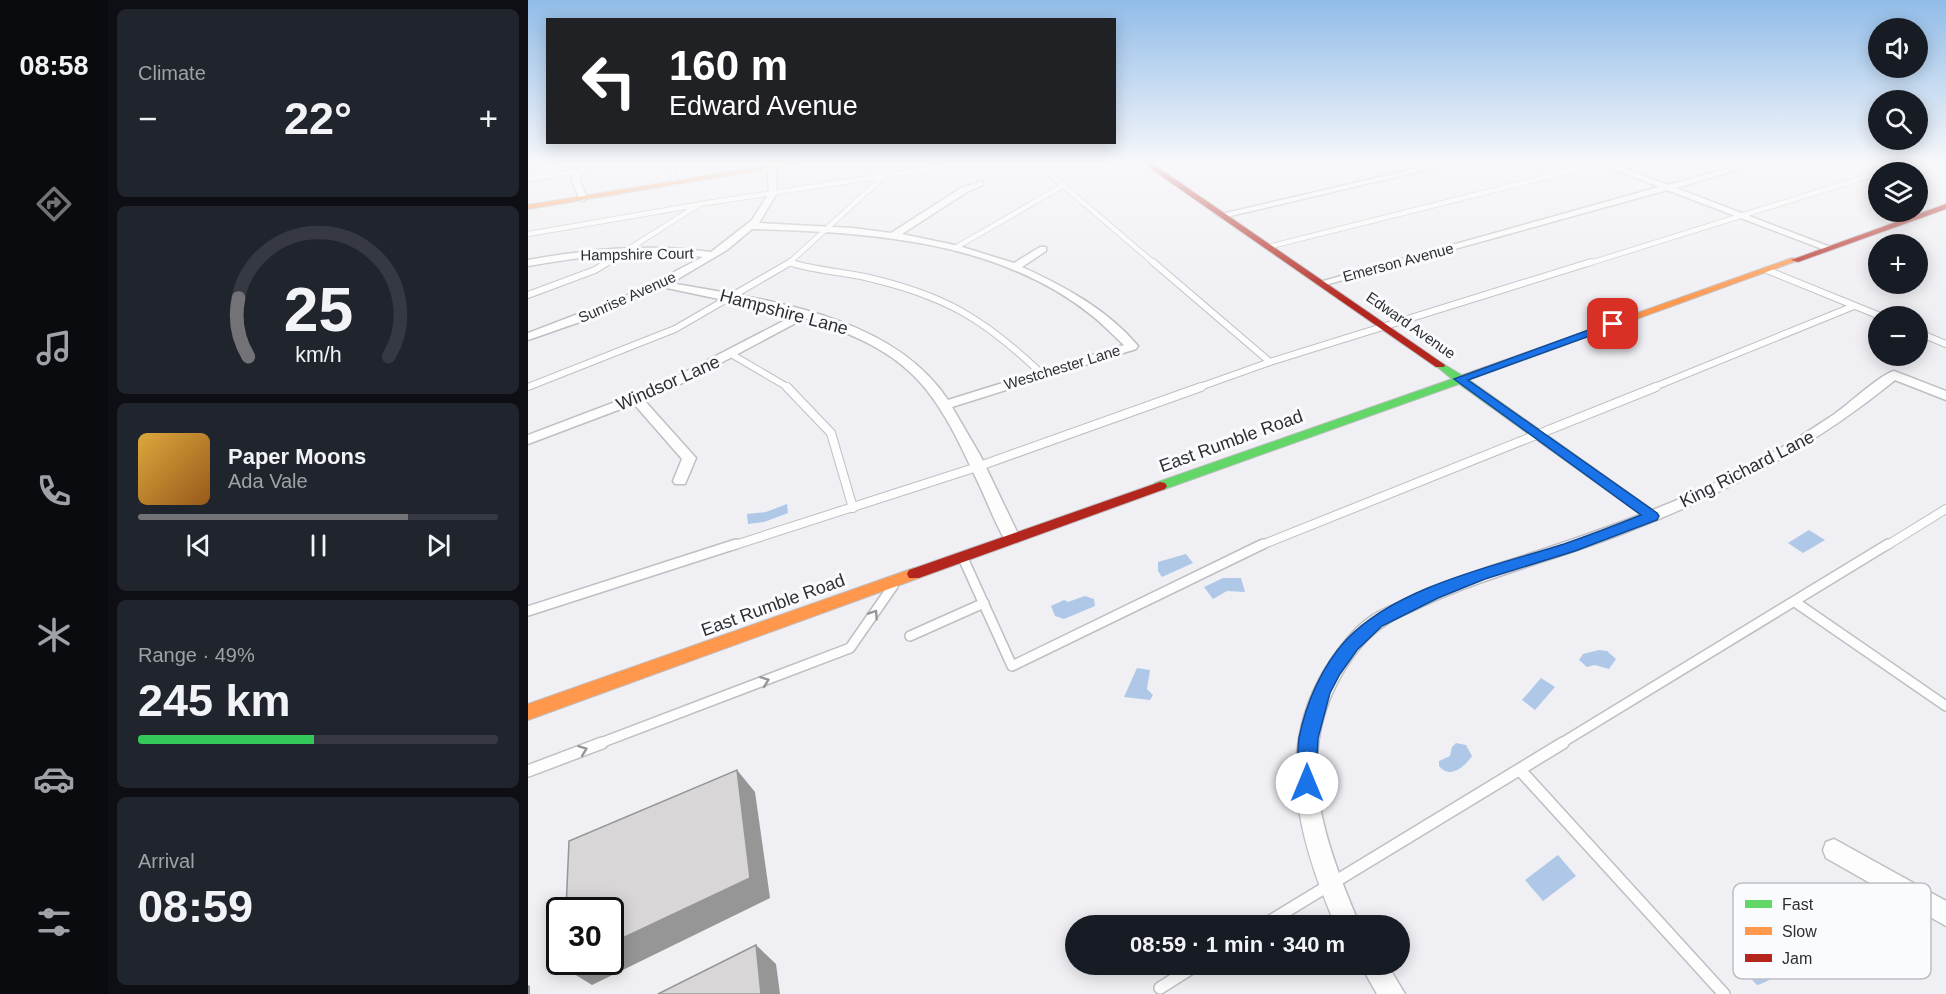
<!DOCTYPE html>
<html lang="en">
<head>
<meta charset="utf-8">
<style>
  body { margin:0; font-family:Arial,sans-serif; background:#20242c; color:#f1f3f6; height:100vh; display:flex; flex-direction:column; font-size:22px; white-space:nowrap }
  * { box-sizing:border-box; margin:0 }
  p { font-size:20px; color:#9ea1a6 }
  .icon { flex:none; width:33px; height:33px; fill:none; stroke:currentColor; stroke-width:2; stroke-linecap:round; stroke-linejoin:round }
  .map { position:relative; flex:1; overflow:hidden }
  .drawer { display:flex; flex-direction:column; gap:9px; padding:9px; background:#0d0f14; width:420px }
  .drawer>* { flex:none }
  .hud { position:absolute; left:18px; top:18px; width:570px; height:126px; border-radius:0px; box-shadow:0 3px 15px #0003; background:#202124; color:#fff; overflow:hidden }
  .tools { position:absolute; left:1340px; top:18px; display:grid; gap:12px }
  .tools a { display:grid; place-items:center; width:60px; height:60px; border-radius:50%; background:#171b24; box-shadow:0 3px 15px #0003; font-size:30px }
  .speed { position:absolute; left:18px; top:897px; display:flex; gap:12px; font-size:30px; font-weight:700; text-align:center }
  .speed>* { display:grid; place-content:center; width:78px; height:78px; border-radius:50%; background:#171b24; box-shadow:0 3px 15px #0003; line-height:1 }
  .speed .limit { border:3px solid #111; border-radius:9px; background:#fff; color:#111 }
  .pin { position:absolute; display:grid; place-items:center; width:51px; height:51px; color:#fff; margin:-26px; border-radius:12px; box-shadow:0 3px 9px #0006 }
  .me { position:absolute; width:66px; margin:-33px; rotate:0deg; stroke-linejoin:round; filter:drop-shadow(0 0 4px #0008) }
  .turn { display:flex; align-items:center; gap:21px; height:126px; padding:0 24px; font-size:27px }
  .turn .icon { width:78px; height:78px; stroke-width:2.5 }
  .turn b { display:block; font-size:42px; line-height:51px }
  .big { font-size:45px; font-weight:700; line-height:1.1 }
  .drawer .card { flex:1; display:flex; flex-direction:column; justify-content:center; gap:9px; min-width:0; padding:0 21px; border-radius:9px; background:#20242c }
  .drawer .dial { align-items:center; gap:0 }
  .dial svg { height:156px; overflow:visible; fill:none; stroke:#363941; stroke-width:7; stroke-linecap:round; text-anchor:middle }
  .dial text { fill:#f1f3f6; stroke:none }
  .song { display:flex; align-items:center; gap:18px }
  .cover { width:72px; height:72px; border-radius:9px; background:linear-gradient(135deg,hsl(40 70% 55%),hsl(30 70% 35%)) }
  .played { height:6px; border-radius:3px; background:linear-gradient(90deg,#727277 75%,#363941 75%) }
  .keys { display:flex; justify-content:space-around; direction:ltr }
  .heat { display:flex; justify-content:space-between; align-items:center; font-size:33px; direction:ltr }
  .charge { height:9px; border-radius:4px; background:linear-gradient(90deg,#34c759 49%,#363941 0) }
  .trip { position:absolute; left:537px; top:915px; width:345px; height:60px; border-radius:30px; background:#171b24; box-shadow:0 3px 15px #0003; font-weight:700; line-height:60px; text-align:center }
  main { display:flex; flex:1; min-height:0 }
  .dock { display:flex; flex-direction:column; width:108px; justify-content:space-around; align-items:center; background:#090b0e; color:#9ea1a6 }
  .dock .icon { width:42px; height:42px }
  .dock .active { color:#727277 }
  .dock b { font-size:27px; color:#f1f3f6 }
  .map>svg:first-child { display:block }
</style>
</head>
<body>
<main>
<nav class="dock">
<b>08:58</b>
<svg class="icon active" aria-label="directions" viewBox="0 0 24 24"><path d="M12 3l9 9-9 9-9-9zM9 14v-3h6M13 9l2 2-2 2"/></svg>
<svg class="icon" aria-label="music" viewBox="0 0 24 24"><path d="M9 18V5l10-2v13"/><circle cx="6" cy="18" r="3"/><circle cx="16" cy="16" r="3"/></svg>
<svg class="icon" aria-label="phone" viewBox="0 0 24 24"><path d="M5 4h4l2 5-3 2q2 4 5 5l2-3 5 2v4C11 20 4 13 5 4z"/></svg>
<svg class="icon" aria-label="climate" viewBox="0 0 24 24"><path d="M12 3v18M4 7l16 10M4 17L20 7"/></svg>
<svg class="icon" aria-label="car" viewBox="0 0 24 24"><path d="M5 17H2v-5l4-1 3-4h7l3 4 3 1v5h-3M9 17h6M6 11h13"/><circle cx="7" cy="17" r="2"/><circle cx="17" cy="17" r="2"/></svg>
<svg class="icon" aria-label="filters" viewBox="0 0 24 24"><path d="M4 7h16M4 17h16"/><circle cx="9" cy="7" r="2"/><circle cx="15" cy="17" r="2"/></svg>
</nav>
<section class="drawer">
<div class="card"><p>Climate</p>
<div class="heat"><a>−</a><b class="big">22°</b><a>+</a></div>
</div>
<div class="card dial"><svg viewBox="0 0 100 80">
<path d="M14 69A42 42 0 1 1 86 69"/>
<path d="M14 69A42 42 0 0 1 9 39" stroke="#727277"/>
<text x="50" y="56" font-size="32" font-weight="700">25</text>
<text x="50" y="72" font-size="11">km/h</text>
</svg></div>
<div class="card">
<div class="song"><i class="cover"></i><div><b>Paper Moons</b><p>Ada Vale</p></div></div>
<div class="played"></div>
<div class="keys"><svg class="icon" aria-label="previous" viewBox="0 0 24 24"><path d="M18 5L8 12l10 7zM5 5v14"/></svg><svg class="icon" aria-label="pause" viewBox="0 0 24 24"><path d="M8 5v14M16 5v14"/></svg><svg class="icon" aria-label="next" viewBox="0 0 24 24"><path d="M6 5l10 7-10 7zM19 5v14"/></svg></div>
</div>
<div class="card"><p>Range · 49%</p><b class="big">245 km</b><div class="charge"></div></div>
<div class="card"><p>Arrival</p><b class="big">08:59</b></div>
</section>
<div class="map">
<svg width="1418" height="994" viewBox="0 0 1418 994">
  <rect width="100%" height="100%" fill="#efeff4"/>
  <path fill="#afc8e8" d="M259,504L260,513L236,522L220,524L219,514L238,512Z
    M1281,530L1297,540L1275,553L1260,543Z
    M658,554L665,563L634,577L630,571V562Z
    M695,578H713L717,592L699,591L685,599L676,587Z
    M557,596L566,599L567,606L536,619L527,616L523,606L536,600L540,602Z
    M1071,650L1079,651L1088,659L1081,669L1067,665L1059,667L1051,660L1055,654Z
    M609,668L622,670L619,689L625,695L622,700L596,697Z
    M1013,678L1027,687L1007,710L994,700Z
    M928,743L938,745L944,756C937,766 922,780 911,766V761L922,756L924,747Z
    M1030,855L1048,876L1015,901L997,880Z
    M1239,932L1260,951C1256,969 1246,980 1229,985L1212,967C1222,956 1228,949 1228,933Z"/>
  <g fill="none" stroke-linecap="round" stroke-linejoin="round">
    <defs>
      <path id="lane-far4" d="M144,164L147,183
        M510,164L627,264
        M1351,172L1379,164
        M0,179L51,171
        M0,234L168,205
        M740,247L1070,164
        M427,248L536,185
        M77,264L172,204L434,164
        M265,264L261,263L353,179
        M1059,264L1350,173"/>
      <path id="lane-far3" d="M262,262C272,268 320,273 337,277C416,295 455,318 513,373
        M625,262L742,362
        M1239,270L1352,316
        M0,295L67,270L80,262
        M1389,332L1418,344
        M203,354L261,388
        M0,387L147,329L261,263
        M669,388L742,362L1063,262
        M1124,388L1326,306"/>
      <path id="lane-far2" d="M259,387L303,433L325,508
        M204,546L449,467L673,387
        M731,546L1128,387
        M1358,546L1418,509"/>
      <path id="lane-far1" d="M435,558L484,666L735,544
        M1267,602L1418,706
        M0,611L208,544
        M382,636L456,603
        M70,744L322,648L365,586
        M1032,744L1360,544"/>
      <path id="lane" d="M992,770L1196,994
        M0,771L74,743
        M734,926L1035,743
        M632,988L670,964"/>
      <path id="street" d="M55,164H63L51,178L59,198L55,201L51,198L43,178Z
        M239,164H247L249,193L231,223L325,228L363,233L433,188L455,181V185L439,192L374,234L431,246L486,263L512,247H518V251L494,267C536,286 580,310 610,346L608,349L424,407L452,455L492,538L490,542H478C466,521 458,498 447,476C404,381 378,351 277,318L159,381L116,400L168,458L157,484H147L145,481L154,459L106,404L0,444V435L103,396L151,375L267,315L134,287L69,316L0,340V333L105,293L175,257C116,248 58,256 0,266V260C61,249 121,243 183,252L224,220L241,193ZM224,229C340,232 468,240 562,314C574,323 585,335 596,345L420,400C363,314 237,300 143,283L199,250Z
        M908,164H923L694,218L689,215Z
        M1074,164H1085L1140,185L1216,164H1229L1148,188L1305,248L1297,250L1139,190L797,285L788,283L1131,187Z
        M1366,371L1418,391V400L1367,380C1285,447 1195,495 1096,533C1030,559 960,576 895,606C883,612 870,616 859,624C840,636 825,655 814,674C764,760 797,842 832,926H808C771,841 746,753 797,669C809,650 823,630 842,617C853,609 866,605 879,599C916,582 953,569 992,557C1050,538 1109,518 1165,493C1213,472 1259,446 1302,417C1318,407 1351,375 1366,371Z
        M1306,839L1418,901V926L1298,858L1295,850L1298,842Z
        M832,964H859L877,994H849Z"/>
      <path id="fast" d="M912,362L937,377L1129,513L1131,516L1129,519H1119L931,384L637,489L632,490L625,486L627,483L924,379L907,365Z"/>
      <path id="slow" d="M251,164H268L0,209V205Z
        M1264,258L1271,260L937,381L933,382L927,379L929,377Z
        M386,568L391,570L393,574L391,578L0,720V704Z"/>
      <path id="jam" d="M616,164H625L917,365L916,367H908Z
        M1418,204V209L1270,262L1263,260Z
        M632,482L637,483L639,486L637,489L391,578H381L379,574L381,570Z"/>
    </defs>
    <use href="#lane-far4" stroke="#bfbfc3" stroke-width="6"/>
    <use href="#lane-far3" stroke="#bfbfc3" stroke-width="8"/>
    <use href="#lane-far2" stroke="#bfbfc3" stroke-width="10"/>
    <use href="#lane-far1" stroke="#bfbfc3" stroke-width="12"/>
    <use href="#lane" stroke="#bfbfc3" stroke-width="14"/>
    <use href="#street" stroke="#bfbfc3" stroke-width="3"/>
    <use href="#fast" stroke="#bfbfc3" stroke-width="2"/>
    <use href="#slow" stroke="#bfbfc3" stroke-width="2"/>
    <use href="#jam" stroke="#bfbfc3" stroke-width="2"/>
    <use href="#lane-far4" stroke="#fdfdfd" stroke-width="4.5"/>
    <use href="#lane-far3" stroke="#fdfdfd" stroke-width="6"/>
    <use href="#lane-far2" stroke="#fdfdfd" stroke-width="8"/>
    <use href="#lane-far1" stroke="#fdfdfd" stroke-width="9"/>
    <use href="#lane" stroke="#fdfdfd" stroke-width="11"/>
    <use href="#street" fill="#fdfdfd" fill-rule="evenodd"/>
    <use href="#fast" fill="#63d668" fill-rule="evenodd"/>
    <use href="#slow" fill="#ff974d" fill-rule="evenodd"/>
    <use href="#jam" fill="#b3261e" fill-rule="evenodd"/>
  </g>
  <path fill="#979696" d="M209,770L227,792L242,898L64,985L35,967L46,962H82V944Z
    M228,945L248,964L252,994H233Z
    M0,985L2,986V994H0Z"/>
  <path fill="#d8d6d7" stroke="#979696" stroke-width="1.5" d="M209,770L222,878L82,944V910H38L41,841Z
    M228,945L233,994H130Z
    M35,962H46L35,967Z"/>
  <defs><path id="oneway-chevron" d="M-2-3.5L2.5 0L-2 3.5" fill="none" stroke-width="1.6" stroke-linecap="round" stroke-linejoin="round" transform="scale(1.5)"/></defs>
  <g stroke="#969698">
    <use href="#oneway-chevron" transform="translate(346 614) rotate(-56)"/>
    <use href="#oneway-chevron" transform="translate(237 681) rotate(-21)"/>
    <use href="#oneway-chevron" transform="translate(55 750) rotate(-21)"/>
  </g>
  <linearGradient id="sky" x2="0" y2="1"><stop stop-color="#91bce8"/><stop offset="0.54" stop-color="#f8f8fa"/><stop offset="1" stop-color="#f8f8fa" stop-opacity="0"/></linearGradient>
  <rect width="1418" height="303" fill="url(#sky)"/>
  <path fill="#1a73e8" stroke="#114b97" stroke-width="1.5" d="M1085,321L1089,322V326L940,380L1129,513L1131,516L1129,520L1047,551L957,579L910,598L854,626L829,650L812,674L802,693L790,738L788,783L785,790L779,792L772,790L769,783C770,769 769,752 771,738C778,703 794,666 818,640C869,586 967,566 1036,544C1062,535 1088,525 1113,515L926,379Z"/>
  <g text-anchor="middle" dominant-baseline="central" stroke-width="6" stroke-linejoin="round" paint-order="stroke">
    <g font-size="15" fill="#2f2f33" stroke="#fafbff">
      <text transform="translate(109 254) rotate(-1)">Hampshire Court</text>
      <text transform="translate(870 262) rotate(-15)">Emerson Avenue</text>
      <text transform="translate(99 297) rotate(-24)">Sunrise Avenue</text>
      <text transform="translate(883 325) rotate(35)">Edward Avenue</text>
      <text transform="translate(534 367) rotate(-17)">Westchester Lane</text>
    </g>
    <g font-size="18" fill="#2f2f33" stroke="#fafbff">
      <text transform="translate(256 312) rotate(15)">Hampshire Lane</text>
      <text transform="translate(140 383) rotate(-24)">Windsor Lane</text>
      <text transform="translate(703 441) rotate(-20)">East Rumble Road</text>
      <text transform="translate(1219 469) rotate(-27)">King Richard Lane</text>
      <text transform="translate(245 605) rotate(-20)">East Rumble Road</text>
    </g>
  </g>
  <rect x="1205" y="883" width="198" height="96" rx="9" fill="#fafbff" stroke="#bdbec2" stroke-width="1.5"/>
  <rect x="1217" y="900" width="27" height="8" fill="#63d668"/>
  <rect x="1217" y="927" width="27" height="8" fill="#ff974d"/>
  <rect x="1217" y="954" width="27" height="8" fill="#b3261e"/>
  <g font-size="16" fill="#2f2f33">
    <text x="1254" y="910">Fast</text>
    <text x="1254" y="937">Slow</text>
    <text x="1254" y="964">Jam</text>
  </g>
</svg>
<div class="tools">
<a><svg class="icon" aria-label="sound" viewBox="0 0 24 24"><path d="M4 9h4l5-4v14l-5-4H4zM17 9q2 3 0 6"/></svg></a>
<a><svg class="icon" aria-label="search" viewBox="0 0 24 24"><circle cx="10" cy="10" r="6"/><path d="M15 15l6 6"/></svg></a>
<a><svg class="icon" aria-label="layers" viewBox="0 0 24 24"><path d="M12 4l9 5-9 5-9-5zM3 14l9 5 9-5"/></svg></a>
<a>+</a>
<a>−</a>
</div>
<div class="speed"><div class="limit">30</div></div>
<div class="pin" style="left:1085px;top:324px;background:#d93025"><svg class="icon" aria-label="arrive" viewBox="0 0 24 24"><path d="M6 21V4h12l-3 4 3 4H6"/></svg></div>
<svg class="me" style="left:779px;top:783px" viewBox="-20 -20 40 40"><circle r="19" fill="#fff"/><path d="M0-13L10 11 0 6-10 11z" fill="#1a73e8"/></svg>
<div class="trip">08:59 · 1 min · 340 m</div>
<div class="hud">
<div class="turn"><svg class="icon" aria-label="left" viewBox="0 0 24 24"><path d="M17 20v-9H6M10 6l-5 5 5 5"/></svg><div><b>160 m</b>Edward Avenue</div></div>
</div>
</div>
</main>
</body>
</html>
